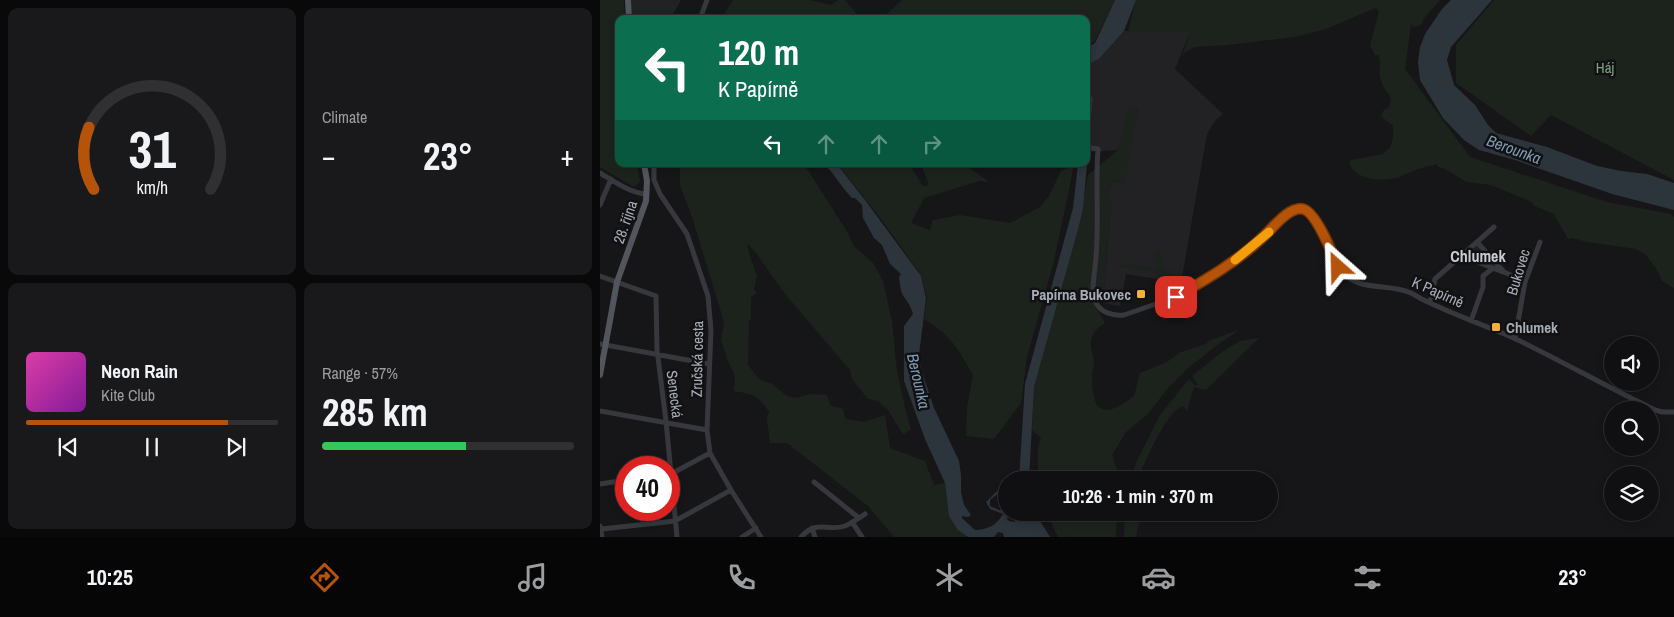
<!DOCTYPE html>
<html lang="en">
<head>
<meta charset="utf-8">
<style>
  body { margin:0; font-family:"Archivo Narrow",sans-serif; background:#19191b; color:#f1f3f6; height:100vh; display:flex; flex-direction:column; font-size:19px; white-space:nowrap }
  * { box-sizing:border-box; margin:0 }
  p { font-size:16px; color:#9c9d9f }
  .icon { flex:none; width:28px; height:28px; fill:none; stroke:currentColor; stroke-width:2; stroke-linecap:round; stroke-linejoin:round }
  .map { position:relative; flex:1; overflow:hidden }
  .sheet { display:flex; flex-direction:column; gap:8px; padding:8px; background:#09090a; width:600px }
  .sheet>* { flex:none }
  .guide { position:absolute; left:15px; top:15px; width:475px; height:152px; border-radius:10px; box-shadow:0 2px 8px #0003,0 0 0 1px #303032; background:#0b6e4f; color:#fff; overflow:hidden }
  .tools { position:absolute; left:1004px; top:336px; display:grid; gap:10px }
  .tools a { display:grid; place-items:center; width:55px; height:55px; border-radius:50%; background:#101012; box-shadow:0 2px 8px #0003,0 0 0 1px #303032; font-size:25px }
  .speed { position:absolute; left:15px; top:456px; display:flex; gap:10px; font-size:25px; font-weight:700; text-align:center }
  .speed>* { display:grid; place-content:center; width:65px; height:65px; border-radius:50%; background:#101012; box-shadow:0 2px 8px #0003,0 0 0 1px #303032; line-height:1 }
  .speed .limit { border:8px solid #d22; background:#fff; color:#111 }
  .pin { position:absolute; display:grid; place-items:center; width:42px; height:42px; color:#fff; margin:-21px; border-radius:10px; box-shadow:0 2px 8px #0006 }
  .me { position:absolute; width:55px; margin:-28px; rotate:335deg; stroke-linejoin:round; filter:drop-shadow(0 0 4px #0008) }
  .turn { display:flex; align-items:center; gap:18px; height:105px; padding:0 20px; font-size:22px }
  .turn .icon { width:65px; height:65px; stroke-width:2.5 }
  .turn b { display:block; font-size:35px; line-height:42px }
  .lanes { display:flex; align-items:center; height:48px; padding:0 20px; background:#0003; justify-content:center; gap:25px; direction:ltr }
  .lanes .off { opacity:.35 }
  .big { font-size:38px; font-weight:800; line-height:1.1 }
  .sheet .tile { flex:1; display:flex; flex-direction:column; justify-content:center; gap:8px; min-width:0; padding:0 18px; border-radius:10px; background:#19191b }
  .sheet .dial { align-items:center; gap:0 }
  .dial svg { height:130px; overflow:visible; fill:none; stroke:#303032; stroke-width:7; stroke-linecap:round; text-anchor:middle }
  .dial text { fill:#f1f3f6; stroke:none }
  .song { display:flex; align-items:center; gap:15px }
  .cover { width:60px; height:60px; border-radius:8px; background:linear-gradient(135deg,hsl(320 70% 55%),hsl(290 70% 35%)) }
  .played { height:5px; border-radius:2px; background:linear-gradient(90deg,#b45309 80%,#303032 80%) }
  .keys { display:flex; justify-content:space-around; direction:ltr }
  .heat { display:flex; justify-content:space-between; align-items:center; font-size:28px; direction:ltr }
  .charge { height:8px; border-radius:4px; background:linear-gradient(90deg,#34c759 57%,#303032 0) }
  .sheet .tiles { flex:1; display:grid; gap:8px; grid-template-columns:repeat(2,1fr) }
  .trip { position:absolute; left:398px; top:471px; width:280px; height:50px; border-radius:25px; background:#101012; box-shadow:0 2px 8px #0003,0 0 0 1px #303032; font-weight:800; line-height:50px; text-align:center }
  .dock { display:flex; height:80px; justify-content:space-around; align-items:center; background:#060607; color:#9c9d9f }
  .dock .icon { width:35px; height:35px }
  .dock .current { color:#b45309 }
  .dock b { font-size:22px; color:#f1f3f6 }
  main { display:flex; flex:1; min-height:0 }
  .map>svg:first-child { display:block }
</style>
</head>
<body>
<main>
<section class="sheet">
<div class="tiles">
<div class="tile dial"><svg viewBox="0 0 100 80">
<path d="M14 69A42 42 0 1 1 86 69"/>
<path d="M14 69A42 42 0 0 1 11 31" stroke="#b45309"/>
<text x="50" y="56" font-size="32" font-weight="700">31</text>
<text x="50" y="72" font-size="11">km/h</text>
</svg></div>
<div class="tile"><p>Climate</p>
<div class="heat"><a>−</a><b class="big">23°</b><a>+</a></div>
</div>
<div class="tile">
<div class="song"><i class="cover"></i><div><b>Neon Rain</b><p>Kite Club</p></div></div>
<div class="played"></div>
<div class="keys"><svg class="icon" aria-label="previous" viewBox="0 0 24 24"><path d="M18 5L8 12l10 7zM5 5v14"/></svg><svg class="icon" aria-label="pause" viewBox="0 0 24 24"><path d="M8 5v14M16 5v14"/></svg><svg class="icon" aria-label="next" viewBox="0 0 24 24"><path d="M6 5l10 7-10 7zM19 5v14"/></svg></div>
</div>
<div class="tile"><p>Range · 57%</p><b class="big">285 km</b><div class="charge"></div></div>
</div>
</section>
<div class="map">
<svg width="1074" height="537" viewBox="0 0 1074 537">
  <rect width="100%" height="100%" fill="#161618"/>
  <path fill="#222225" d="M31,0H81L70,19H32Z
    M524,31L590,32L575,69L623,114L615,121L607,134L581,283L572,290L563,280L526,274L520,306L503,303L511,206L508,192L513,181L524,183L538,109L529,108L518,150L488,152L493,98L491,95L489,75L491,63L499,59Z"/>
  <path fill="#1c231d" d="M0,0H24L25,19H19V164H37L40,182L34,187L0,167Z
    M133,0H209L232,5L238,0H245L261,19H121Z
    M302,0H515L494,42L486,46V19H403L389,17L361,19H281Z
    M536,0H840L825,17L821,25L813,27L811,24L805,69L870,157L1007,202L1071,214L1074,217V288L1062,281L1057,270L1046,255L1036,249L987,242L973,238L968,239L954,214L934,206L932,202L891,185L867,182L843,168L838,167L837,164C832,166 827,166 822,168C814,170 807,174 799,177C783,182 756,181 749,163L751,160L783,154L790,148L793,138V126L781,116L783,111L789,107L791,98C786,91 781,84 780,76C779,68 782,61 778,55H775L770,46L779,11L775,8L726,29L695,37L627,45L594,47L585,52L582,57L590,32H528Z
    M894,0H1074V180L951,115L931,136L856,83V45Z
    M529,107L538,109L525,183L513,181L508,192L511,206L504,290L491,300L505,323C499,327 494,330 492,337C488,347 494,354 494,364C494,368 492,371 492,375C492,413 503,420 534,396L540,373L567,362L581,352L606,344L610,340L639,330L616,346L588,368L567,389L548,414L526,432L512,455L521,480H438V448L441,437H440L432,430L434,387L479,226L488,175L518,150Z
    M80,164H204L246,230L254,246L273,263L283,281L292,321L297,371L306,412L311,429L304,434L302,433L288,410L278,401L268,399L252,379L250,370L185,294L156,253L147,243C147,248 154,269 157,275L154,289L157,293L151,297V319L149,320L148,365L159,379L172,384L187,396L195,398L210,394L227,395L230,405L243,409L245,419L264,422L285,415L290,448L325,461L334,485L345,483C348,507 346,522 368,537H294L268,506L187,443H170L167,418L169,412C157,394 155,395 134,391L135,376L128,361L121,340L124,322L92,217L80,185Z
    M238,164H309L323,186L329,185L321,164H364L389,182L379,181L324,198L311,223L330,230L333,220L360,215L410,223L440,207L449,196L461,171L474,165L454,261L427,357L421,403L394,439L366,436L367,408L373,375C359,350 350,334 324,319L327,298L321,275L284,223Z
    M877,245L902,270L868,257V253Z
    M561,250L562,252L560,253C559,267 576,278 581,289L580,292L574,291C568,275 550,270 534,269C529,268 524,269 519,266L531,264L553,268L557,264L552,254Z
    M659,338L606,390L594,387L587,411L583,406C566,411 545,463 537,480H531L536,463L560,415L589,379L595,385H598L592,376L622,352L640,341Z
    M447,513H517L516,537H472L471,535V537H458Z
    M525,513H545L539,523L536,537H531L530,535V537H524Z"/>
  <path fill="#2c353c" d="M515,0H536L524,31L499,59L491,63L490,75L486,76V48L495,43Z
    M851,0H892L851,47L847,60L854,85L875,105L888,125L896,133L947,147L997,166L1021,171L1047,174L1074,183V210L1012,194L915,160L879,150L864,140L843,118L820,80L818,62L820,47L825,34L842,9Z
    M486,86H490L491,95L493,98L483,208L479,226L434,387L429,480H419L425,384L473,208L478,164H486Z
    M224,164H237L265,200L321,276L326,298L319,355L321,369L334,408L359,461L361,475V492L364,505L371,515L368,517L362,516V518L375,530C387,530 397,525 403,514L390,509L386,502L397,491L406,490V492L399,493L390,500V506L399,510L405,509L406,507V512L409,513L407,519L409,521L415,522L417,513H435L450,537H404L403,533L398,532L394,537H368L358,530L349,516L345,483L325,439L304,381V326L313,314C310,305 309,304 304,297C300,291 300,283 299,277L301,274L290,264L282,245L274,238L263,218L262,205L255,198H252C241,187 235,174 224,164Z"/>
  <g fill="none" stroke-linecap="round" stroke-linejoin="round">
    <path stroke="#37383d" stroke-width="5" d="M100,19L107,0
      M486,147L498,149C495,188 500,228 495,267C494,278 491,291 495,301C500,313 513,316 524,315L576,297L588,290L621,271L653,247L690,212L704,209C723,218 730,264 749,278C765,290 793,284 811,293C817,296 822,300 828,302C857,316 887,326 916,339C963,362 1008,387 1055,410L1062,412H1074
      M54,164V180L60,194L87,234L108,296L111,330L107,430L110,453L131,490L161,537
      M0,173C15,182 30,193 47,194
      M0,205L11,179
      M877,242L904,272L925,282
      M862,256L903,272
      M0,276L56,296L57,350L66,421L77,537
      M830,303L835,279L894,227
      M871,321L883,287V276L892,269
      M915,339L925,282L940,242
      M0,344L109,364
      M0,411L107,430
      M69,475L110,453
      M214,482L259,518
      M0,484L26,480
      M252,522L262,537
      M0,526L2,537
      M212,528L215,537
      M2,529L75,521L131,490
      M142,537L156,528
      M201,537C217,519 227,532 245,526C252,523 259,518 265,514"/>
    <path stroke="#53555c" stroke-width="6" d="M28,0L29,19
      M0,375L17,282L46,201L47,181L44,164"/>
  </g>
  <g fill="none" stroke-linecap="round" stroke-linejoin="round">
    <defs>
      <path id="route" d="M576,297C607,279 638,261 664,236C673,228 689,206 703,209C716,212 733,255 738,267"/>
    </defs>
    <use href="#route" stroke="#753606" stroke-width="12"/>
    <use href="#route" stroke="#b45309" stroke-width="9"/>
    <path stroke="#f59e0b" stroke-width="9" d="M635,260L669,232"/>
  </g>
  <g fill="#f2b134" stroke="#111113" stroke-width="2">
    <rect x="536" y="289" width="10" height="10" rx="2.5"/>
    <rect x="891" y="322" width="10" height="10" rx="2.5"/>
  </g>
  <g text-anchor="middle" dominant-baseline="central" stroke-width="5" stroke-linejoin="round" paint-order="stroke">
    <g font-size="15" fill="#7fa381" stroke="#111113">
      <text x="1005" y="67">Háj</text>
    </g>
    <g font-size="15" fill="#a8adb8" stroke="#111113">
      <text transform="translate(25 222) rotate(-71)">28. října</text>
      <text transform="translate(918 272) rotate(-73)">Bukovec</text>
      <text transform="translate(838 292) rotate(24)">K Papírně</text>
      <text transform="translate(97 359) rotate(-89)">Zručská cesta</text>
      <text transform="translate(75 394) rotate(83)">Senecká</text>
    </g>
    <g font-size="15" font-weight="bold" fill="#a8adb8" stroke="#111113" text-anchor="end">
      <text x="531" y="294">Papírna Bukovec</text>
      <text x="906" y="327" text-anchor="start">Chlumek</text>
    </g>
    <g font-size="16" font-style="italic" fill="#7f9bb3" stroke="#111113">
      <text transform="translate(914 149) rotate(20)">Berounka</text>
      <text transform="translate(319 381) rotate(77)">Berounka</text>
    </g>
    <g font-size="16" font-weight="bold" fill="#c9ccd4" stroke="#111113">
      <text x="878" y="256">Chlumek</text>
    </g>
  </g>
</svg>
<div class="tools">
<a><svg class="icon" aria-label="sound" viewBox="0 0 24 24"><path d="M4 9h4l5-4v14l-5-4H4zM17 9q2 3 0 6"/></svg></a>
<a><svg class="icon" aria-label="search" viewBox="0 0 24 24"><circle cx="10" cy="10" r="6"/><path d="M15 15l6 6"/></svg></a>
<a><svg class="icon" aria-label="layers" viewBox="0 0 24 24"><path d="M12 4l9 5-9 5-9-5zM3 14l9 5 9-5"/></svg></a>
</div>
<div class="speed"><div class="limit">40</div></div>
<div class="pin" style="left:576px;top:297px;background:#d93025"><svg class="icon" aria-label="arrive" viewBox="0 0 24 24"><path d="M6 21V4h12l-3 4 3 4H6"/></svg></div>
<svg class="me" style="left:738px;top:267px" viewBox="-20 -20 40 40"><path d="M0-17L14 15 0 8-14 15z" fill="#b45309" stroke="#fff" stroke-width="4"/></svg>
<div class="trip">10:26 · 1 min · 370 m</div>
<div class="guide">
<div class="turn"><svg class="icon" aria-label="left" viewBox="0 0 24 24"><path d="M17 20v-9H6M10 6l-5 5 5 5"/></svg><div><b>120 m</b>K Papírně</div></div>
<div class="lanes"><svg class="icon" aria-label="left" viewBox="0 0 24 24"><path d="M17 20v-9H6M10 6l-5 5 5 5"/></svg><svg class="icon off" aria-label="ahead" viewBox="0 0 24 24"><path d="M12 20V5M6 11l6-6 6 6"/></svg><svg class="icon off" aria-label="ahead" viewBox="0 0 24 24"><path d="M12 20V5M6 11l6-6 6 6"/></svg><svg class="icon off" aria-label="right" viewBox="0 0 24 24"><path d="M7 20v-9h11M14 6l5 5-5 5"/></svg></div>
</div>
</div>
</main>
<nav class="dock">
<b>10:25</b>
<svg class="icon current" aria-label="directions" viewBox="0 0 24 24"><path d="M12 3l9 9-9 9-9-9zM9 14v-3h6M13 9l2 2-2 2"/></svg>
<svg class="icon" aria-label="music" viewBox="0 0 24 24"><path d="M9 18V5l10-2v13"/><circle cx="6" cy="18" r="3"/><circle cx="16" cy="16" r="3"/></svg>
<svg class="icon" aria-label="phone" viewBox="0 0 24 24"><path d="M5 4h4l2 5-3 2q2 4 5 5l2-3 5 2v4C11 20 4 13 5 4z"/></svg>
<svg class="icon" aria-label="climate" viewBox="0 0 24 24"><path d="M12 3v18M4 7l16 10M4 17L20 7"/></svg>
<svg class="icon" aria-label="car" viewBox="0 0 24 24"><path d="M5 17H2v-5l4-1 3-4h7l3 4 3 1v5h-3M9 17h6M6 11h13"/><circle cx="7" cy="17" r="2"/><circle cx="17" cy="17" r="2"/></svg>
<svg class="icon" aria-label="filters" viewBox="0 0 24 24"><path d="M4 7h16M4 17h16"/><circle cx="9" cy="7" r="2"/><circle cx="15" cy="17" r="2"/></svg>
<b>23°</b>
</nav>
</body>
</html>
